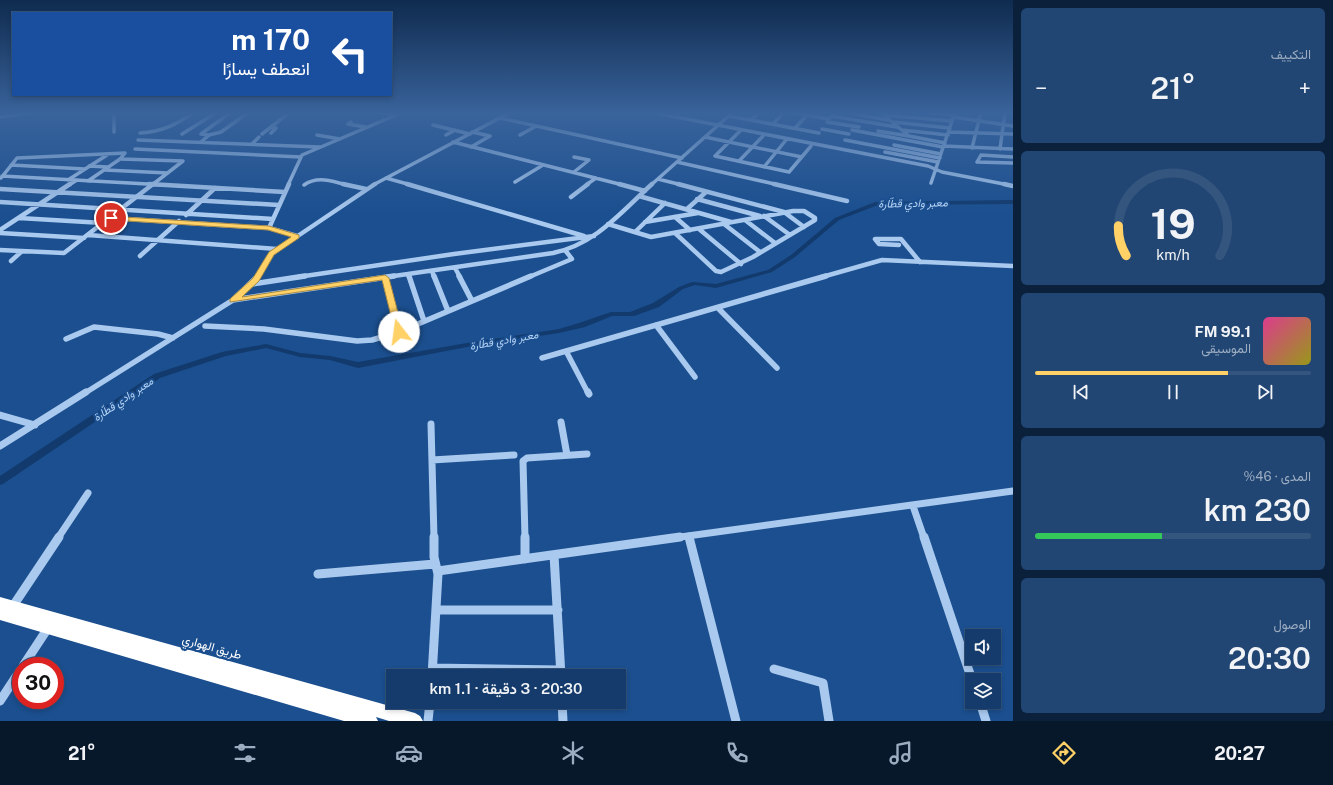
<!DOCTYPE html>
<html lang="ar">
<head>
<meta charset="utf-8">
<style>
  body { margin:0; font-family:"Public Sans",Vazirmatn,sans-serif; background:#214673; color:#f1f3f6; direction:rtl; height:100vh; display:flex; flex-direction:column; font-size:15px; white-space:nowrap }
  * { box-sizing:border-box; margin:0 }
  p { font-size:13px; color:#9dadc1 }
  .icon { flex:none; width:22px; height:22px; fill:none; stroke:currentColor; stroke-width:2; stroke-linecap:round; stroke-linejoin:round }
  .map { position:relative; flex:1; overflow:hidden; direction:ltr }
  .side { display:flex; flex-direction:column; gap:8px; padding:8px; background:#0b203b; width:320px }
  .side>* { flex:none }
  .banner { position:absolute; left:12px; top:12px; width:380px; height:84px; border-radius:0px; box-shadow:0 2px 6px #0003,0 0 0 1px #33557e; direction:rtl; background:#1a4fa0; color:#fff; overflow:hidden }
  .tools { position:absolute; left:965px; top:629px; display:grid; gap:8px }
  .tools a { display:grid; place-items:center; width:36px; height:36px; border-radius:0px; background:#143b6b; box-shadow:0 2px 6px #0003,0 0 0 1px #33557e; font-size:20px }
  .speed { position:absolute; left:12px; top:657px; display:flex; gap:8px; font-size:20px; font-weight:700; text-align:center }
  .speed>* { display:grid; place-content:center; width:52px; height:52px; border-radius:50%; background:#143b6b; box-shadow:0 2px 6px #0003,0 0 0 1px #33557e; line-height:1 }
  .speed .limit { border:6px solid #d22; background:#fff; color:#111 }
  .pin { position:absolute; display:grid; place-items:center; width:34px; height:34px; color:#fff; margin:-17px; border:2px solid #fff; border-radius:50%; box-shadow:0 1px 4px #0007 }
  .me { position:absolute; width:44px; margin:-22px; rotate:345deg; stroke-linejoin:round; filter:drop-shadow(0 0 3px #0008) }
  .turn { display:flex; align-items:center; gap:14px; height:84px; padding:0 16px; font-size:18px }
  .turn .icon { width:52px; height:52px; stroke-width:2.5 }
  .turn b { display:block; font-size:28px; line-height:34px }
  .big { font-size:30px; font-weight:600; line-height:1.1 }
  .side .tile { flex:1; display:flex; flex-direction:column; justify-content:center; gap:6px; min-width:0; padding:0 14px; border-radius:6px; background:#214673 }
  .side .dial { align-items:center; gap:0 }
  .dial svg { height:104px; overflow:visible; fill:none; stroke:#33557e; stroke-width:7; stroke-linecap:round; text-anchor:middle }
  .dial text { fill:#f1f3f6; stroke:none }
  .song { display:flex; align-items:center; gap:12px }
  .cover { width:48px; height:48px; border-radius:6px; background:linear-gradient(135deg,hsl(330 70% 55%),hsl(60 70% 35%)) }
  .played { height:4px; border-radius:2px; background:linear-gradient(90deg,#ffd166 70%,#33557e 70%) }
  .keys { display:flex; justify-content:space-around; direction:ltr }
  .heat { display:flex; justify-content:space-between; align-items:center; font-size:22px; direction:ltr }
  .charge { height:6px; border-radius:3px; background:linear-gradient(90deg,#34c759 46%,#33557e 0) }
  .trip { position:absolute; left:386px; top:669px; width:240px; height:40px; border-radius:0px; background:#143b6b; box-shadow:0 2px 6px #0003,0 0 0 1px #33557e; font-weight:600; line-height:40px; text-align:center; direction:rtl }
  .tabs { display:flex; height:64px; justify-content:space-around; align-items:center; background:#08182b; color:#9dadc1 }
  .tabs .icon { width:28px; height:28px }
  .tabs .selected { color:#ffd166 }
  .tabs b { font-size:18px; color:#f1f3f6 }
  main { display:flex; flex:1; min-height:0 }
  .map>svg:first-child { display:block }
</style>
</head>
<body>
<main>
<section class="side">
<div class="tile"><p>التكييف</p>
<div class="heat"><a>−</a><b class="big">21°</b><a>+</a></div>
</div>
<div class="tile dial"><svg viewBox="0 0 100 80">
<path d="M14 69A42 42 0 1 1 86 69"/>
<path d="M14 69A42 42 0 0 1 8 46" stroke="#ffd166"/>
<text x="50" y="56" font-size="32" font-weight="700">19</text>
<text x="50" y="72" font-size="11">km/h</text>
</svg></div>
<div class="tile">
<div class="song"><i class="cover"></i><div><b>99.1 FM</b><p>الموسيقى</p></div></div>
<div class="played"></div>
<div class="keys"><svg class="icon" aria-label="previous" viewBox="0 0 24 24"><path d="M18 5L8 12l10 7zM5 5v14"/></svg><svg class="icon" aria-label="pause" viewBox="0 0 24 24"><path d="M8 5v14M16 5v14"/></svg><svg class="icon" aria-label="next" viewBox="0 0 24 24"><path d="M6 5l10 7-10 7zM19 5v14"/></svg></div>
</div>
<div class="tile"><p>المدى · 46%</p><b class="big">230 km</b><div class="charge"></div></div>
<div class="tile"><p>الوصول</p><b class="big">20:30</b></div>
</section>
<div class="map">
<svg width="1013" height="721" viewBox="0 0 1013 721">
  <rect width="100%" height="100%" fill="#1b4f8f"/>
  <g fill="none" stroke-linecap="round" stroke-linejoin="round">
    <path fill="#123a6d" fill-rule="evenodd" d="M1013,200V204L878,205L839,220L795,257L772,272L716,288L695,285L683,289L659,307L634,316H612L585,327L559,333L467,347L358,368L330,360L300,357L266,348L226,356L160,378L3,484L0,485V476L154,374L222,352L266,344L300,353L330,356L358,362L467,343L559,329L579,323L611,312H630L653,303L679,287L692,282L716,284L768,270L791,255L835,218L875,202Z"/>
    <path stroke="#a9c9ee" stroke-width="3.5" d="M114,112V132
      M378,112L395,115
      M651,112L928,166L942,172L1009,185
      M759,112L751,120L819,133
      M791,112L829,119L835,112
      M843,112L888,120
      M880,112L909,136L945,143
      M921,112L954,115
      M884,115L952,121
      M729,116L751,120
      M832,116L897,127
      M0,117L35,112
      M954,117L1013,126
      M500,118L682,158
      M351,122L348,124L366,127
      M827,122L859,127
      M893,122L950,128
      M773,124L784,112
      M433,125L470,134
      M795,128L809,113
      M822,129L849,134
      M852,130L943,147
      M902,130L948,135
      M740,131L715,156L789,172L811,146
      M878,131L909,136
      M949,132L1013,134
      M140,133C162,132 177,124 195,112
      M271,133L276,128L272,127
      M182,134L217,112
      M262,134L290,112
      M209,135L201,134L231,112
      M317,135L340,139
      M446,135L455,130
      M520,135L536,126
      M705,137L802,157
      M138,140L320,147
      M845,140L940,158
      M201,142L209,135L221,132L249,112
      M453,142L623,185
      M252,144L259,137
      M894,145L941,154
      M944,146L1013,149
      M471,147L490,136L472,132
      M972,148L981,112
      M135,149L301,157
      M1000,149L1005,112
      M885,152L938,162
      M574,157L589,160L574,172
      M1013,157L981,155L977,162L1013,163
      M121,159L183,161L152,185
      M739,161L763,136
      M677,162L779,185
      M11,165L85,169
      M89,166L108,167
      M764,167L786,140
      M105,170L168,173
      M2,176L166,185
      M1,178L17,158L125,153L120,159L88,181
      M386,178L411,185
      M658,179L682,185
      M68,180L107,155
      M515,182L543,165
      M931,183L955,112
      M69,185L77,180
      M288,185L302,155L403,112
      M304,185C318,175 333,182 348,185
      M373,185L511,112
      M586,185L596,178
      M651,185L733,112"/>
    <path stroke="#a9c9ee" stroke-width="4.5" d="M149,184L285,192
      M289,184L269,228L297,236
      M343,184L366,189
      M407,184L584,236
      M619,184L645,191
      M678,184L784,212L804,227
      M774,184L847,201
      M1004,184L1013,186
      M0,189L279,205
      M639,196L731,222
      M571,197L588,184
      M697,199L760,216
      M0,202L273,219
      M687,209L706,192
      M186,215L215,188
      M764,216L790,235
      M675,217L690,230
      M19,218L103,223
      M111,218L269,228
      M745,220L775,243
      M645,222L698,213
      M608,224L651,237L793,211H804L815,218V220L753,257L721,272L716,271L675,233
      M724,224L760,252
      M699,229L741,264
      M0,230L70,184
      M635,232L665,203
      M0,233L84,238
      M88,235L277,249
      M899,245L879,244L875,239H901L920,262
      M0,250L64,253L153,184
      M140,256L179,221
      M11,261L21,252
      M455,268L460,277
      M432,271L434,277
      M408,274L409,277
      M257,277L271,254L375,184
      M298,277L454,254L594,236
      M387,277L553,253C596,244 621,212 652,184
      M529,277L572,259L565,250
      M822,277L882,260L1013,266"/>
    <path stroke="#a9c9ee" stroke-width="5.5" d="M409,276L424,321
      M434,276L448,311
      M459,276L472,301
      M385,278L399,332
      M252,284L305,276
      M234,299L258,276
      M718,308L777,368
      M656,325L695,377
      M205,326L264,329L357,341L372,340L399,332L531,276
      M66,339L94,327L158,334L173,338
      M566,351L588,393
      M542,358L826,276
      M85,393L233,300L394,276"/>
    <path stroke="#a9c9ee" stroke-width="7" d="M588,392L589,394
      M0,415L35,425
      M561,422L567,455
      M431,424L434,538
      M0,446L86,392
      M432,460L514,455
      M913,506L924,538
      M58,538L88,493
      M525,538L523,461L527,458L587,454
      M673,538L1013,491"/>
    <path stroke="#a9c9ee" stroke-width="9" d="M525,537V559
      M689,537L736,721
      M924,537L972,680
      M554,555L561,676
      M438,571L680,537
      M318,574L435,564
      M13,606L59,537
      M437,610H558
      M23,666L48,628
      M433,668L561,670
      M774,669L823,683L829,721
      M432,676L438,574L434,557V537
      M0,701L21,669
      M562,702L563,721
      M980,702L986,721
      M428,721L430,702"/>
    <path fill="#fff" fill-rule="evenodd" d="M0,597L415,713L420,716L423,721H389L376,717L378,721H344L0,620Z"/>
  </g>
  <linearGradient id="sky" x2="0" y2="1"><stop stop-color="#0f2b4f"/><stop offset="0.53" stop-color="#39639b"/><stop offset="1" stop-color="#39639b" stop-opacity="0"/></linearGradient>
  <rect width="1013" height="213" fill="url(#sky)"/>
  <path fill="#ffd166" stroke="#a68842" d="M108,216L269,226L299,235V238L274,255L259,281L242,297L385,275L389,278L403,332L399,334L395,332L382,280L230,302V299L253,278L269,252L291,237L268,230L111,220L107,218Z"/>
  <g text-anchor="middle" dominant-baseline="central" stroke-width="4" stroke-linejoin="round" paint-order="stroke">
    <g font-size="11" font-style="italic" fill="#b5d3f5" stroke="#1b4f8f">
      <text transform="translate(913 203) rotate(-1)">معبر وادي قطّارة</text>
      <text transform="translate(504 340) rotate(-10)">معبر وادي قطّارة</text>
      <text transform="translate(123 399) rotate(-34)">معبر وادي قطّارة</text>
    </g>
    <g font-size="12" fill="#fff" stroke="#1b4f8f">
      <text transform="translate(212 647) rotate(16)">طريق الهواري</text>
    </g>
  </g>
</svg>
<div class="tools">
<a><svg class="icon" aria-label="sound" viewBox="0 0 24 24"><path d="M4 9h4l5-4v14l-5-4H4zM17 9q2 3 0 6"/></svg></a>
<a><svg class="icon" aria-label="layers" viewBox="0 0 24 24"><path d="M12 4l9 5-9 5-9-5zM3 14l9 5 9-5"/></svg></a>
</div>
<div class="speed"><div class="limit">30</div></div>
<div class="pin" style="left:111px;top:218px;background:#d93025"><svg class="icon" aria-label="arrive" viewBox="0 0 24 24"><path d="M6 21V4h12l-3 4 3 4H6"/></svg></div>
<svg class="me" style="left:399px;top:332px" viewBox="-20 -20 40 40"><circle r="19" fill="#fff"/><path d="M0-13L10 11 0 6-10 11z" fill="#ffd166"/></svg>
<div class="trip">20:30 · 3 دقيقة · 1.1 km</div>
<div class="banner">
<div class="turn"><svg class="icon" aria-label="left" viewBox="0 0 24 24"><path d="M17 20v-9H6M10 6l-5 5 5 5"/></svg><div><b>170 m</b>انعطف يسارًا</div></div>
</div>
</div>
</main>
<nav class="tabs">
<b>20:27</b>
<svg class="icon selected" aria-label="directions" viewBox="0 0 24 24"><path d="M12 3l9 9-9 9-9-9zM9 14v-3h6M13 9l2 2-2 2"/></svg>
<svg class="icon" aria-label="music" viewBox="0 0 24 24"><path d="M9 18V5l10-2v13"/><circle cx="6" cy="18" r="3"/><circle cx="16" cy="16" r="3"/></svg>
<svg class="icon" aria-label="phone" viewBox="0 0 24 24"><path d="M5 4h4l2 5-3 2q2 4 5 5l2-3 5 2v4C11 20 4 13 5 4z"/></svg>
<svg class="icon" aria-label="climate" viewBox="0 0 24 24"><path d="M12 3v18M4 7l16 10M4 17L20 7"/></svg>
<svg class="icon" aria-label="car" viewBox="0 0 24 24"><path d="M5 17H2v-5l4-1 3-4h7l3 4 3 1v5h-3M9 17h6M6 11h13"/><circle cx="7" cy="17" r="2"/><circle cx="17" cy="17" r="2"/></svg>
<svg class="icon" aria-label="filters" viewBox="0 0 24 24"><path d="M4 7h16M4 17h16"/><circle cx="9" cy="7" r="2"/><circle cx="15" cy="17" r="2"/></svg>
<b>21°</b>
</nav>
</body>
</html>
